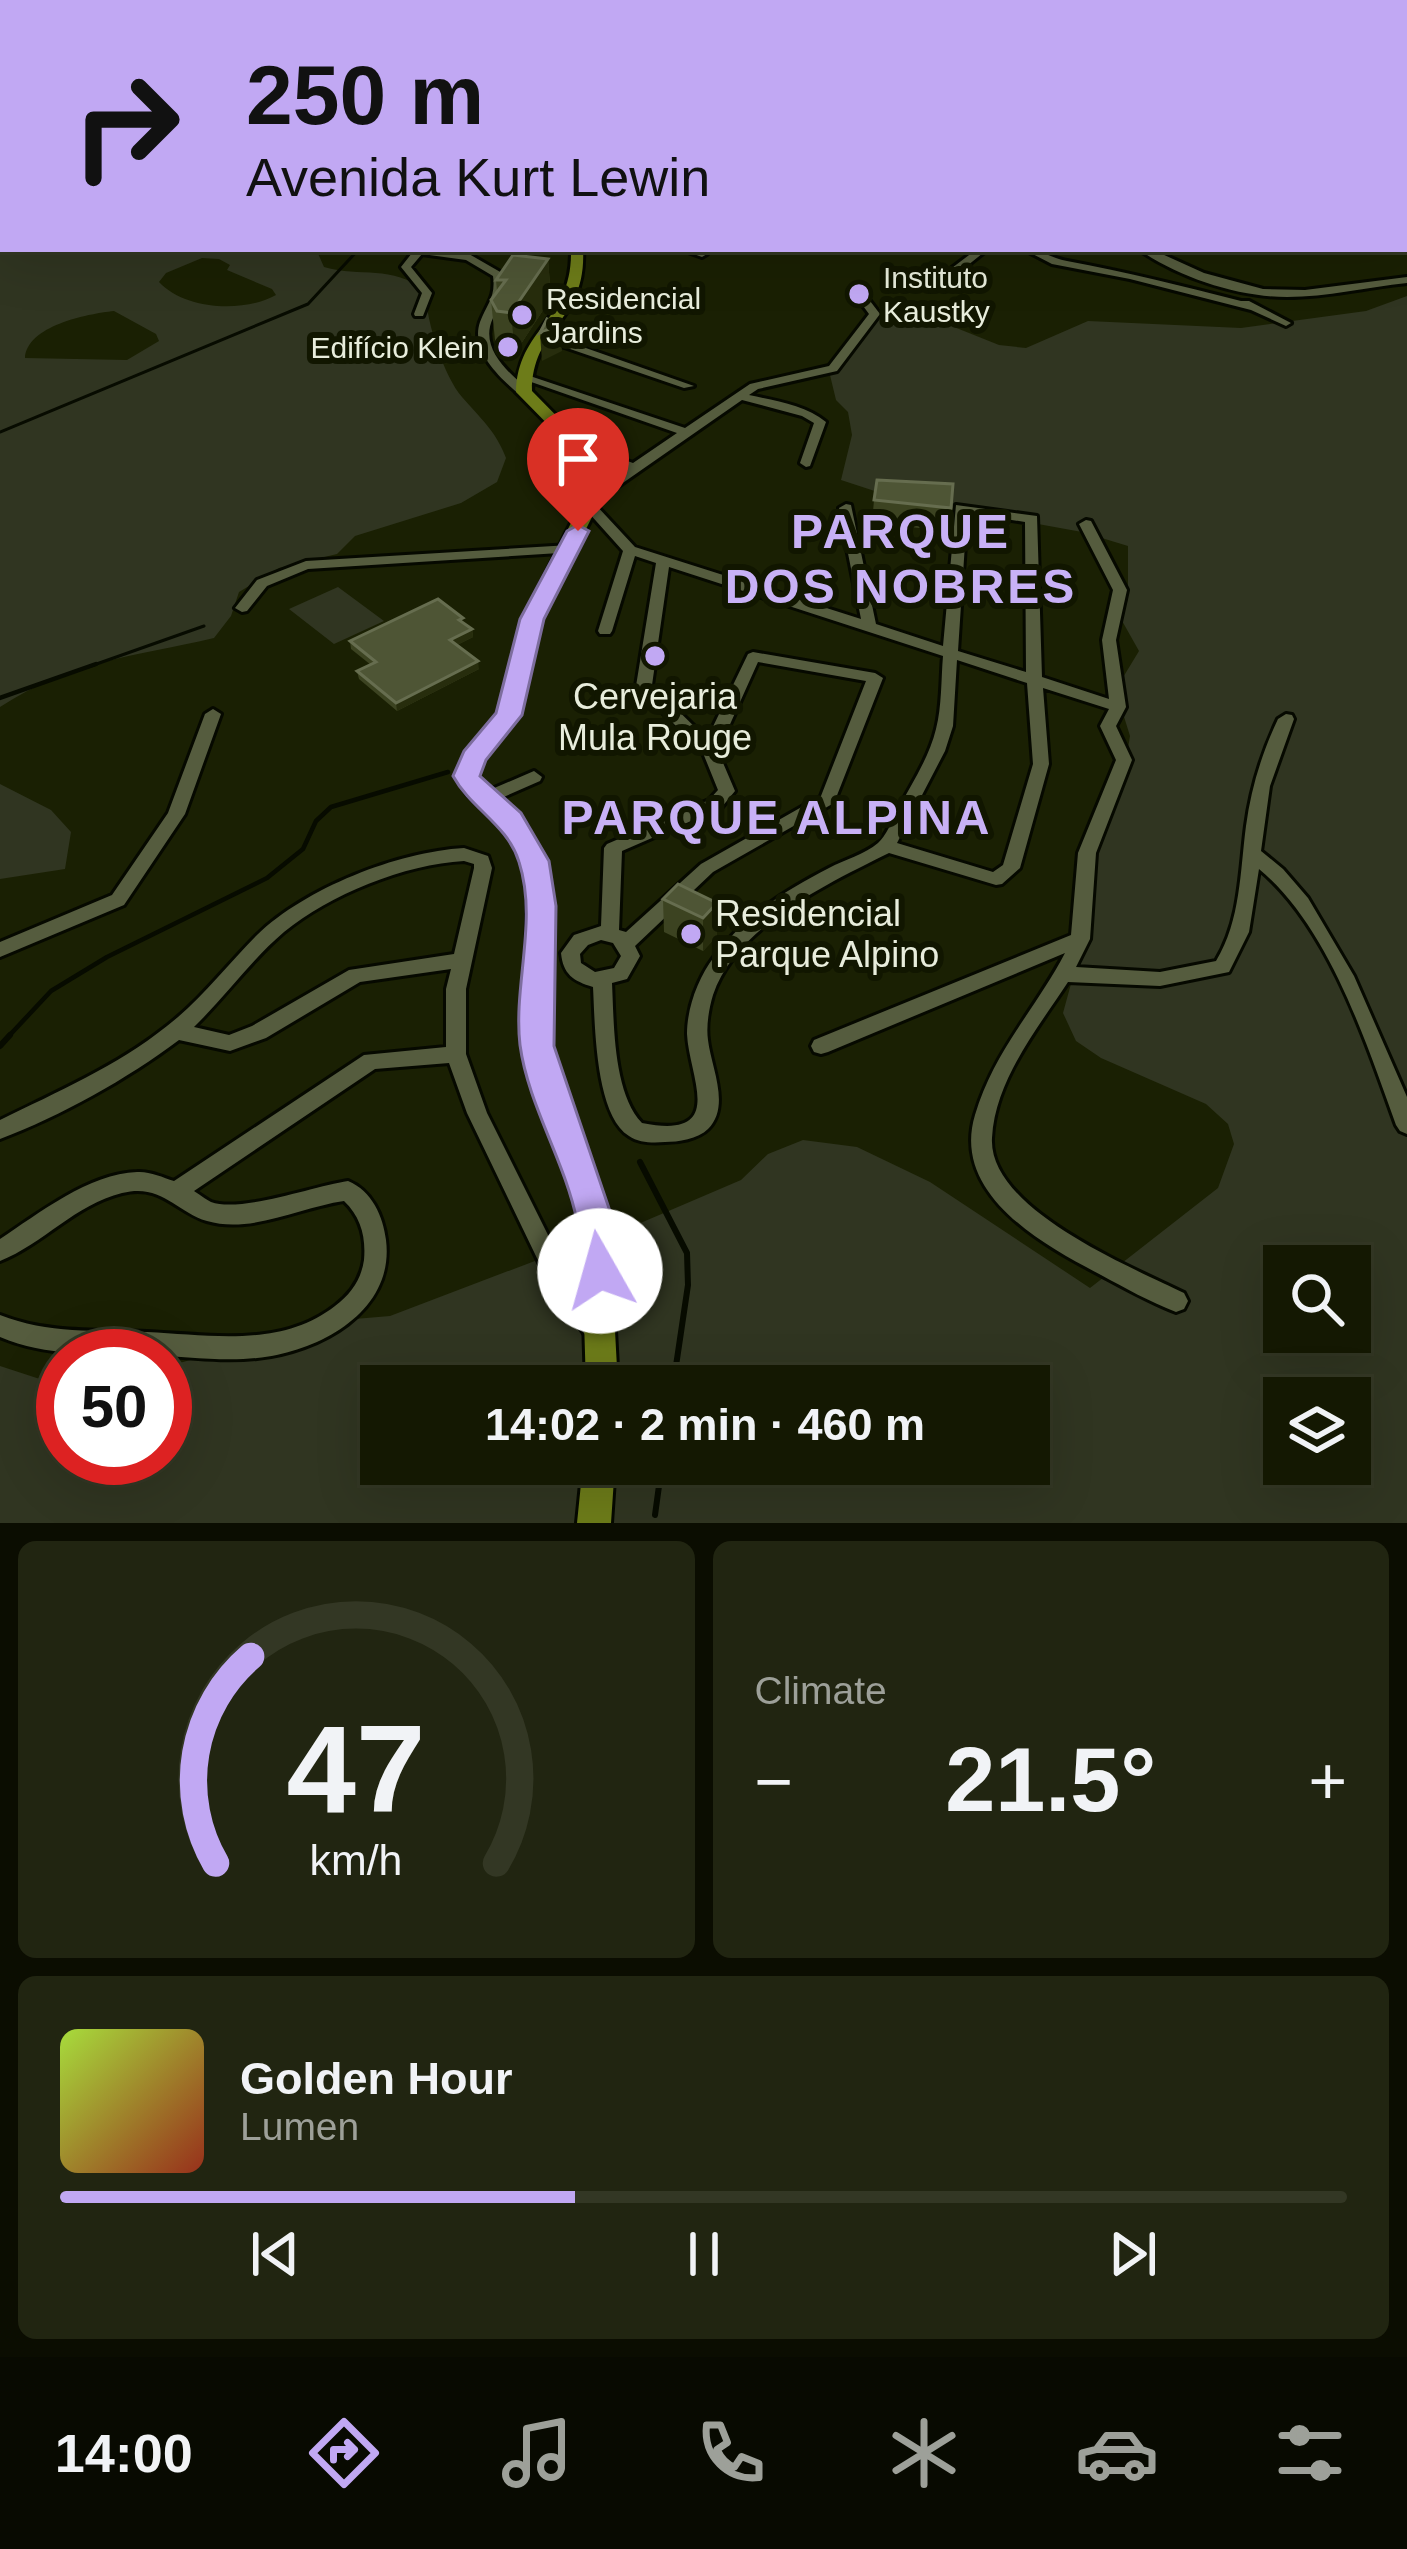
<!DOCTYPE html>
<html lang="en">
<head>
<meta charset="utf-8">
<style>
  body { margin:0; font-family:Helvetica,sans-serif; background:#212511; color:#f1f3f6; height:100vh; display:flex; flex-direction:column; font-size:45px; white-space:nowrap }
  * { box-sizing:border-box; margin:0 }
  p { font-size:39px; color:#9da099 }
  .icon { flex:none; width:66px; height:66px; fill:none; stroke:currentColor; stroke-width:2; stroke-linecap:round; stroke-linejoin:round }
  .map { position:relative; height:1523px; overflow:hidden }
  .sheet { display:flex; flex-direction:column; gap:18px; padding:18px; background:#0b0d01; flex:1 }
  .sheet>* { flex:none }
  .top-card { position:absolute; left:0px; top:0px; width:1407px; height:252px; box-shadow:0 12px 48px #0002,0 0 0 3px #333724; background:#c1a8f3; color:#111; overflow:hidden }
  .fabs { position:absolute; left:1263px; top:1245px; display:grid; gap:24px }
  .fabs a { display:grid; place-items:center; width:108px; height:108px; border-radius:0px; background:#141802; box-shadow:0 12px 48px #0002,0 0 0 3px #333724; font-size:60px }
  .speed { position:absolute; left:36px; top:1329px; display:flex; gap:24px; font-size:60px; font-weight:700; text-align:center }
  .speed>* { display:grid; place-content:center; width:156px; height:156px; border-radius:50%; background:#141802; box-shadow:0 12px 48px #0002,0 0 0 3px #333724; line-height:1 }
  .speed .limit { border:18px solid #d22; background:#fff; color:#111 }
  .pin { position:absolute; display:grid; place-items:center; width:102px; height:102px; color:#fff; margin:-123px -51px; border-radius:50% 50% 50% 0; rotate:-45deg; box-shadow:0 0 12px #0007 }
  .pin .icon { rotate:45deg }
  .me { position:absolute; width:132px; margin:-66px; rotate:353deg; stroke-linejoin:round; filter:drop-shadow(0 0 9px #0008) }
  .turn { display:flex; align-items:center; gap:42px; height:252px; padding:0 48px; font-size:54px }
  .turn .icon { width:156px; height:156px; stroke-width:2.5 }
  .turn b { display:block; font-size:84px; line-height:102px }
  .big { font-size:90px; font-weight:700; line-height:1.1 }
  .sheet .widget { flex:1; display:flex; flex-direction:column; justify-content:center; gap:18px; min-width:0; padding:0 42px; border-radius:18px; background:#212511 }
  .sheet .dial { align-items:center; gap:0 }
  .dial svg { height:312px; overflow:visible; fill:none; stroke:#333724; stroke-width:7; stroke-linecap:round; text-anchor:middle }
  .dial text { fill:#f1f3f6; stroke:none }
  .song { display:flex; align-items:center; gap:36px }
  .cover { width:144px; height:144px; border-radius:18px; background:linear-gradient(135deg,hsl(80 70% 55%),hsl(10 70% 35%)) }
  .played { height:12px; border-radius:6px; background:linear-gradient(90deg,#c1a8f3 40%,#333724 40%) }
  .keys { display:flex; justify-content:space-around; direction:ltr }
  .heat { display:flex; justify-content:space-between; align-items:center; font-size:66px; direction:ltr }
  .sheet .tiles { flex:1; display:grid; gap:18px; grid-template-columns:1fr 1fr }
  .widget:last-child { grid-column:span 2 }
  .trip { position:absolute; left:360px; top:1365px; width:690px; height:120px; border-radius:0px; background:#141802; box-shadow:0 12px 48px #0002,0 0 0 3px #333724; font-weight:700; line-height:120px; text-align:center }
  .tabs { display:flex; height:192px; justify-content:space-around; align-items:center; background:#080a01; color:#9da099 }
  .tabs .icon { width:84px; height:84px }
  .tabs .selected { color:#c1a8f3 }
  .tabs b { font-size:54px; color:#f1f3f6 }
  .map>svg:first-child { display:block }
</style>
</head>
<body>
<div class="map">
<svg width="1407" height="1523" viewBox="0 0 1407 1523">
  <rect width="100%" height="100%" fill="#1a2003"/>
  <path fill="#303521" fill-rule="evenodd" d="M0,139L3,249H316L324,267C361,278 391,264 426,291C425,319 444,376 462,397C480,418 496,431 506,458L497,482L461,503L355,536L337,554L279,568L239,592L231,616L214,638C132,657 73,660 0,707ZM202,258L219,259L230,265L227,270L272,289L276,295C244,313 185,310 159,282L166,273ZM114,311L156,334L159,341L127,360L25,358C27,326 86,314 114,311Z
    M1407,296V1523H0V1366L49,1382L63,1381V1458H165V1367L331,1321L390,1316L582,1243L596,1242L741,1180L768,1154L803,1140L857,1147L930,1182L1090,1288L1218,1188L1234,1144L1228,1124L1206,1104L1101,1058L1076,1041L1063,1013L1086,929L1082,889L1127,754L1130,736L1121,707L1122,679L1139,651L1121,619L1128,599V546L1082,532L896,498L841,480L852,435L848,412L836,400L829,371L861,321L882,306L919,313L999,345L1026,348L1088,321L1241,328L1366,311ZM1284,1266H1350V1332H1284ZM381,1386H1029V1464H381ZM1284,1398H1350V1464H1284Z
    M338,587L384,621L334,644L289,609Z
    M0,784L51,810L71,832L65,869L0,879Z"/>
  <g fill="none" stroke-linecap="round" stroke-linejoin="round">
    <path stroke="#070b00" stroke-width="3" d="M0,432L308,304L359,249
      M88,667L204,626"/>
    <path stroke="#070b00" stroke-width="4.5" d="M0,698L96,664
      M7,1038L51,991L107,957L267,878L303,849L316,821L331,807L448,772"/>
    <path stroke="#070b00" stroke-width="6" d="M0,1046L10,1035
      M640,1162L687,1253L688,1285L673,1386
      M655,1515L662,1464"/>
    <defs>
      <path id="minor" d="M297,0H303V3H297Z
        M0,51H3V55H0Z
        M0,78H3V83H0Z
        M0,99H3V104H0Z
        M0,118L3,119V125L0,124Z
        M1404,206H1407V212H1404Z
        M1404,245H1407V251L1400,249H1404Z
        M397,249H427L469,254L502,273C508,293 501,300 493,318C479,347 507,372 528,389V395H520C500,378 470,351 480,322C487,304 496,297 493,276L466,260L422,254L411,267L432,293L423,316H415L414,314L422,293L401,267L412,253Z
        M680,249H696L707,254L702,257Z
        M977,249H988L952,278H944V274Z
        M1023,249C1040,249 1051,258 1067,261C1126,272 1183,286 1241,301H1249L1291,323L1286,326L1251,310L1130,279L1052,264Z
        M1138,249H1151L1204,273L1263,289L1305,290L1407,277V283C1367,287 1327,297 1287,297C1237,297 1178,277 1138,249Z
        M859,297H867L880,314L837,371L758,389L749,395C776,401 805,405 826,422L810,466L806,467L800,463L814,423L802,416L742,400L594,503L635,547L861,619L839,508L846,504L851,505L876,624L943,646L956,505L1037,516L1042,677L1109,699L1102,640L1113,590L1079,524L1086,520L1091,521L1127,590L1116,640L1126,707L1116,726L1132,760L1096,853L1090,939L1076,967L1160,972L1216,961C1241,920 1240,871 1246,826C1251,788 1262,753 1278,719L1286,714L1292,715L1294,719L1270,786L1261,851L1283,869L1308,898L1354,976L1407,1097V1134L1400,1131L1396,1125C1366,1042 1329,927 1259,869L1249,932L1229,972L1160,986L1068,982C1038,1028 995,1080 992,1138C988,1209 1131,1267 1184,1293L1188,1301L1184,1309L1176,1312C1150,1302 1125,1288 1101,1275C1043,1245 951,1194 975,1115C994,1051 1035,1010 1065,953L828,1052L821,1054L814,1052L811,1046L814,1040L1071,935L1078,853L1116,760L1100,726L1109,709L1043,688L1049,764L1020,868L1002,884L996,885L889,853C829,883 736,926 713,995C709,1008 706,1026 708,1040C711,1067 731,1106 708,1129C698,1139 678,1142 665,1142C653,1143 639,1143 629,1136C595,1115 595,1024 593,987C573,981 563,974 561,953L574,935L601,926L604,848L607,844L709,800L718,790L703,753L636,686L656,563L635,556L612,631L610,634H600L598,631L623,551L579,502L625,469L577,452V446H585L633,463L677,433L517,377L527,375L685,428L750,384L829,366L869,314L858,299ZM967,513L1025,522L1026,672L958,651ZM669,567L943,656C941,679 942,706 936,729C929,758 911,785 897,811C892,821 886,836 878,843C865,854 844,860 829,868C786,890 743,917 714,957C698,978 687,1008 687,1034C689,1078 728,1140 642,1123C613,1093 614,1023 612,983L627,979L640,956L635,946L713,872L834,803L883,678L875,673L753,652L748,654L707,739L652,685ZM957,660L1027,683L1033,764L1003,865L993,872L897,843L945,751L953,726ZM758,662L866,681L821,796L701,864L626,932L619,930L622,851L721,808L735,791L718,751ZM601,940L613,943L621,956L614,968L595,972L581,963L580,954L588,945Z
        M538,334H546L694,386L684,388L538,338Z
        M570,545L575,546V552L308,569L267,586L247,611L242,612L235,608L257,580L306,561Z
        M213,709L221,714L185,814L124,905L0,957V942L112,895L168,813L205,714Z
        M534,771L542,777L540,781L490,803H478L476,799L478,795Z
        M464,848L488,856L492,868L466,989V1054L487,1113L564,1267L604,1323L608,1331L604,1339L596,1342L588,1339L548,1281L467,1113L449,1063L375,1069L194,1191C197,1193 207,1200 211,1202C241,1213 314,1186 348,1181C372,1191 383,1216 386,1240C395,1312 318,1352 257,1358C221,1362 183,1356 146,1355C96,1353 47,1357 0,1337V1315C48,1334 96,1330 147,1332C211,1335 281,1348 335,1306C351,1294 361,1280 364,1260C366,1237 361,1217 344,1201C301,1207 251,1234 207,1221C175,1211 161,1183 122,1193C76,1204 43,1244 0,1261V1239C38,1214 90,1173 137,1172C149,1171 162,1177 174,1181L364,1055L446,1047V989L451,969L360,982L266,1038L230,1051L179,1040C127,1079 61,1116 0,1139V1120C57,1092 117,1066 167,1026C201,1000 227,965 257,935C306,888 397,852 464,848ZM464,861L474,864V868L454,954L349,970L252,1026L229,1035L194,1027C225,997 251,960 284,932C329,895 405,864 464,861Z"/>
      <path id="major" d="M312,0H320L321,3H313Z
        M1404,224L1407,225V233L1404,232Z
        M571,249H583C587,322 532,326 532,391L589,449L592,517L541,619L519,715L484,759L478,776L487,789L527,826L550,880V1046L609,1220L618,1386H586L581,1220L524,1046L528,880L511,837L467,794L456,776L467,752L499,714L523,619L574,517L573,450L516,392C518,326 573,322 571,249Z
        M583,1464H615L611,1523H577Z"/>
    </defs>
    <use href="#minor" stroke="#060900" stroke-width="6"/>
    <use href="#major" stroke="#060900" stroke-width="6"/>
    <use href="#minor" fill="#555c3e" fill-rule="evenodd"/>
    <use href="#major" fill="#6d7c19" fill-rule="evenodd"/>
  </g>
  <path fill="#3c4321" d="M548,259L551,298L515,353L500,352L495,340L491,300L497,291L496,280Z
    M953,484L948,531L872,523L874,500Z
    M464,624L472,629L473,637L457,645L479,669L397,711L359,679L357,671L371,665L351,649L350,641Z
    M678,884L717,936L703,951L664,932L663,899Z"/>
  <path fill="#272d0d" d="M548,259L551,298L515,353L511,313Z
    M560,324L562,351L542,361L540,333Z
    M472,629L473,637L451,648L450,640Z
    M478,661L479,669L397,711L396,703Z
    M717,903V936L703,951V918Z"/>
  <path fill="#4e5535" stroke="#666d4f" stroke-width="3" d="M513,255L548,259L511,313L497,311L491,300L506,280H496Z
    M547,319L560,324L540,333Z
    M877,480L953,484L951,508L874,500Z
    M438,599L463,618L459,620L472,629L450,640L478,661L396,703L357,671L376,662L350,641Z
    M678,884L717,903L703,918L663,899Z"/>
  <path fill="#c1a8f3" stroke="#7d6d9e" stroke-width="3" d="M578,525L589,531L544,619L522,715L486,760L480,776L521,813L549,861L556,906L554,1046L613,1220L619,1271L613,1284L600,1289L587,1284C577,1263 581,1242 577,1221C565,1161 528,1105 520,1045C513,985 538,921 519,862C508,825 471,809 453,776L464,751L496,713L520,619L567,531Z"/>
  <g fill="#c1a8f3" stroke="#111600" stroke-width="4.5">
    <circle cx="859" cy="294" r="12"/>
    <circle cx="522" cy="315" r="12"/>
    <circle cx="508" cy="347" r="12"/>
    <circle cx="655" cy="656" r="12"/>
    <circle cx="691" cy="934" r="12"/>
  </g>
  <g text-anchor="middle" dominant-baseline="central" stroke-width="12" stroke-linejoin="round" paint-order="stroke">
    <g font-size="30" fill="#e8eddc" stroke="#111600" text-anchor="start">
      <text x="883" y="277">Instituto<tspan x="883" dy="34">Kaustky</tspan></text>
      <text x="546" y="298">Residencial<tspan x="546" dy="34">Jardins</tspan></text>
      <text x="484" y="347" text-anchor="end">Edifício Klein</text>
    </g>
    <g font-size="36" fill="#e8eddc" stroke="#111600">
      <text x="655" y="696">Cervejaria<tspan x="655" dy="41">Mula Rouge</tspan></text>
      <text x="715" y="913" text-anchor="start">Residencial<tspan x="715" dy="41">Parque Alpino</tspan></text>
    </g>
    <g font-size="48" font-weight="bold" letter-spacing="3" fill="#c8b1f6" stroke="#111600">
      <text x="901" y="531">PARQUE<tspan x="901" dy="55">DOS NOBRES</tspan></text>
      <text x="777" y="817">PARQUE ALPINA</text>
    </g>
  </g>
</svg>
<div class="fabs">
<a><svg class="icon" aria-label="search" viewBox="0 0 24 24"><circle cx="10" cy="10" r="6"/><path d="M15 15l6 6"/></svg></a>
<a><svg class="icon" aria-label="layers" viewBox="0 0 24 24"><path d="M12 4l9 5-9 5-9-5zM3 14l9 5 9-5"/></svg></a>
</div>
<div class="speed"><div class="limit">50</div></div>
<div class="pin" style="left:578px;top:531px;background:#d93025"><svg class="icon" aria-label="arrive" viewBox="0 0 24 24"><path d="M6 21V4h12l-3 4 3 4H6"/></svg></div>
<svg class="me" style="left:600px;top:1271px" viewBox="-20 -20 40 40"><circle r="19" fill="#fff"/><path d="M0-13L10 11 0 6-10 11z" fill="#c1a8f3"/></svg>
<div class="trip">14:02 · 2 min · 460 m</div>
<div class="top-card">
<div class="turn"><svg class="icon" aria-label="right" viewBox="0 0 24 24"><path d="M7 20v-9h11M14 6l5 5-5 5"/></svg><div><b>250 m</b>Avenida Kurt Lewin</div></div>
</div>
</div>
<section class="sheet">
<div class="tiles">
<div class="widget dial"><svg viewBox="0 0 100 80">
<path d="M14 69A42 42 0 1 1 86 69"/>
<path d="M14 69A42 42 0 0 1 23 16" stroke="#c1a8f3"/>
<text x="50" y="56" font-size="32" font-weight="700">47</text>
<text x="50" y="72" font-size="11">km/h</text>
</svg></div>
<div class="widget"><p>Climate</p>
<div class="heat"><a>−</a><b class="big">21.5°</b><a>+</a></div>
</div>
<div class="widget">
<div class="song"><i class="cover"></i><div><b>Golden Hour</b><p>Lumen</p></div></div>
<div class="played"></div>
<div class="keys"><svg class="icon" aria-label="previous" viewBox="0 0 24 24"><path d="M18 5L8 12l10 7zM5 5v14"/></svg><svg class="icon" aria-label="pause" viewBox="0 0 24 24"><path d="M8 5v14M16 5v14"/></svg><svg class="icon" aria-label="next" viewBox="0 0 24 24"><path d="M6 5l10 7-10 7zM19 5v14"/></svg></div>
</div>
</div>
</section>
<nav class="tabs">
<b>14:00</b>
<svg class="icon selected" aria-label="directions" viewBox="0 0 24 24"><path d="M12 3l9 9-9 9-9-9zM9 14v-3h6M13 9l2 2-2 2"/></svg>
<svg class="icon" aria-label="music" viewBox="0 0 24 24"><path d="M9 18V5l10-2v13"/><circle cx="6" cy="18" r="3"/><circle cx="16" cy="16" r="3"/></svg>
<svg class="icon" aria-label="phone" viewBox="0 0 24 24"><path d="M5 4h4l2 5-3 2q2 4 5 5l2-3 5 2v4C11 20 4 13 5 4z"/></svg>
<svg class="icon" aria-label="climate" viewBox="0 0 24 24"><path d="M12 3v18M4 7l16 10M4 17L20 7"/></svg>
<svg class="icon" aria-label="car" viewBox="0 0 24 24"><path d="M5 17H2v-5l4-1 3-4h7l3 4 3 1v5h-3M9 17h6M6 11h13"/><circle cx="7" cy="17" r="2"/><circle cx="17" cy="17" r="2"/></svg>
<svg class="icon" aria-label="filters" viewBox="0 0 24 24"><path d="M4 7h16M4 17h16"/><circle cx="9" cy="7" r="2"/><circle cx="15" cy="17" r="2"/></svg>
</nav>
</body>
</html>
